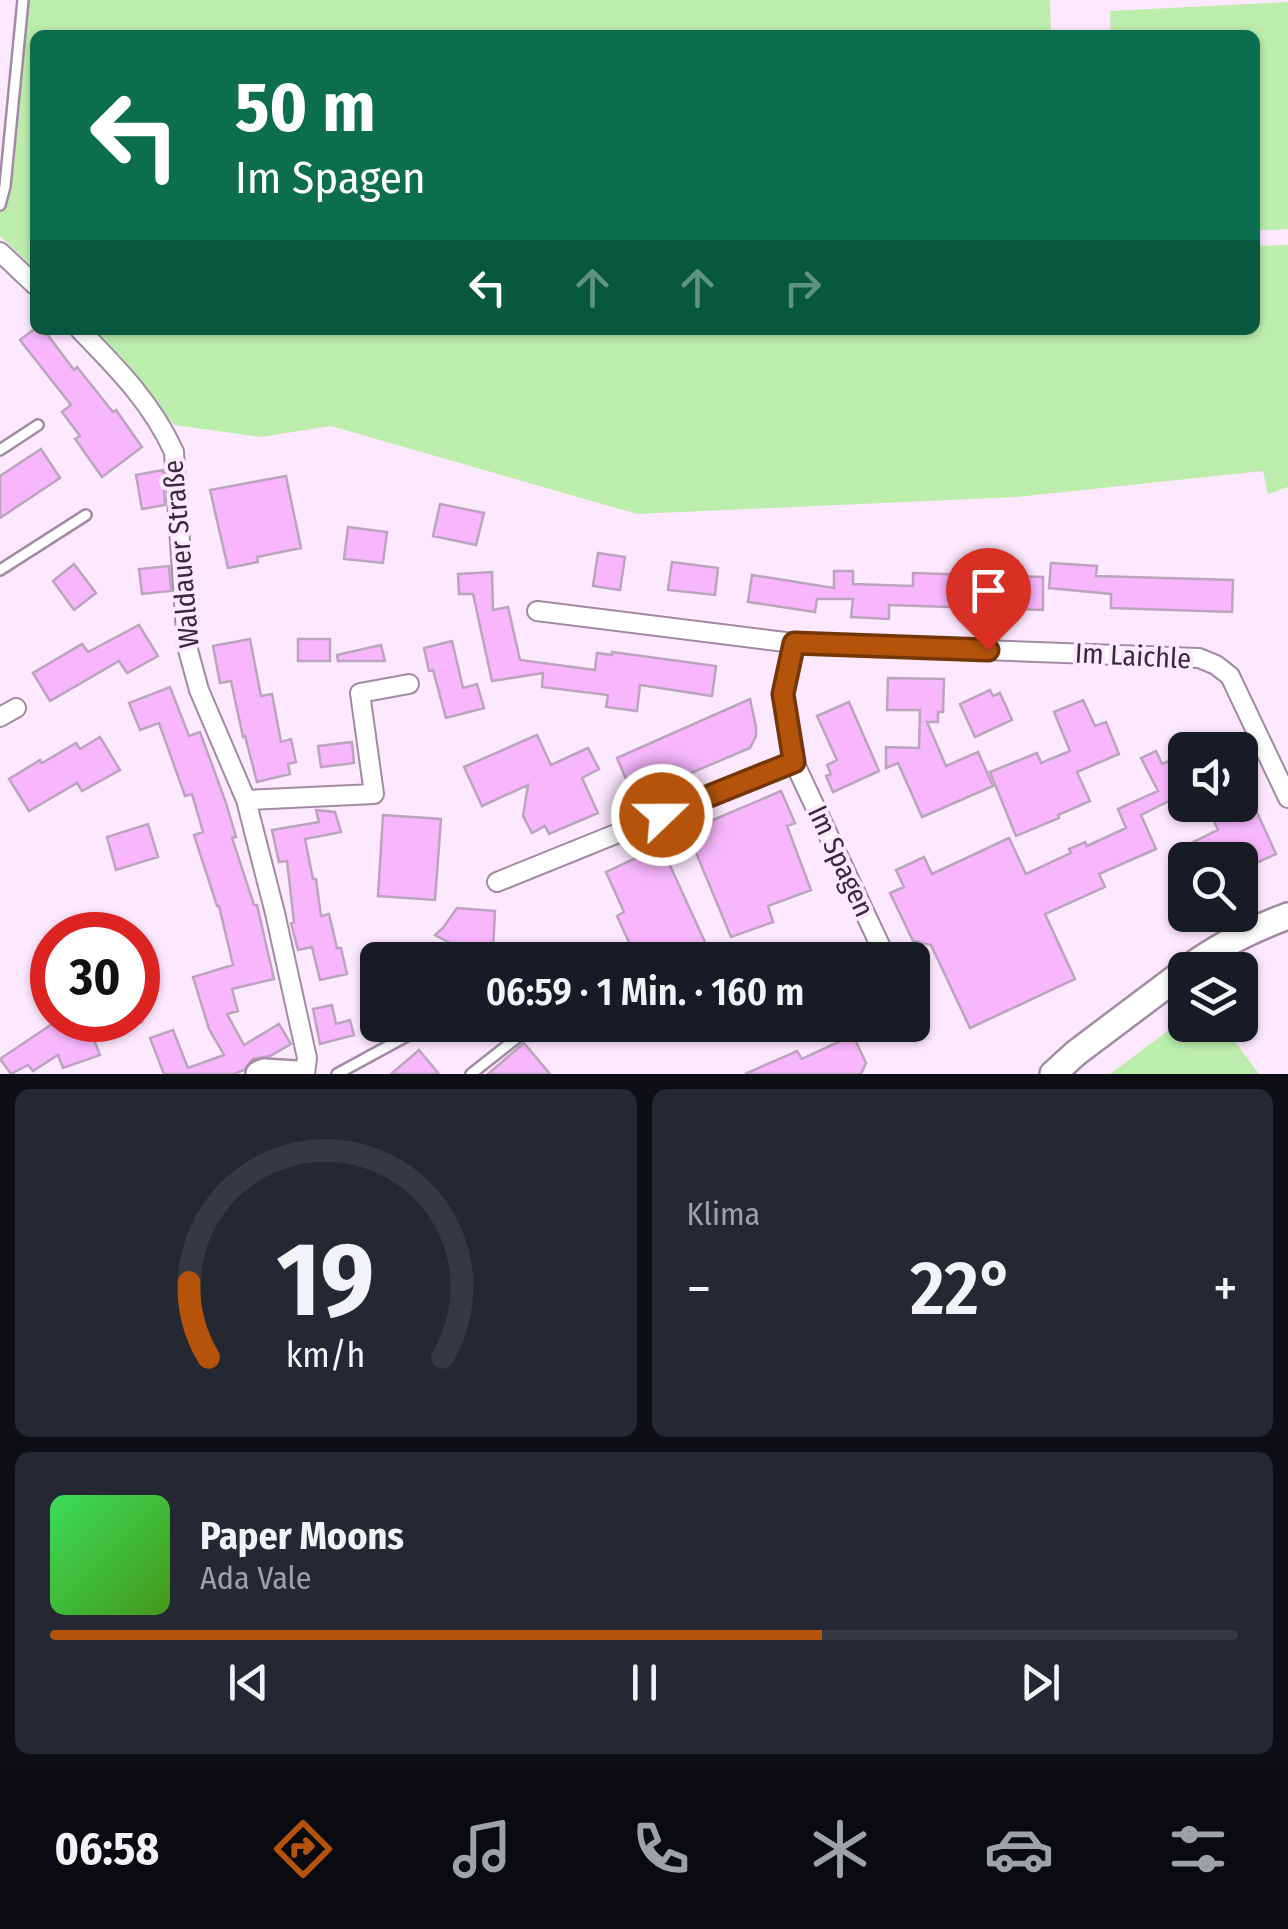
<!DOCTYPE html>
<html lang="de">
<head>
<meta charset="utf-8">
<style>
  body { margin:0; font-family:"Fira Sans Condensed",sans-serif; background:#242831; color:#f1f3f6; height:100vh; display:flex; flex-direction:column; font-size:38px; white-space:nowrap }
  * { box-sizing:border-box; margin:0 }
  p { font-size:32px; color:#9ea1a6 }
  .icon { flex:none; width:55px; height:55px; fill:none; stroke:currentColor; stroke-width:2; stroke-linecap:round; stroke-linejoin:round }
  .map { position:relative; height:1074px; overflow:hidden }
  .details { display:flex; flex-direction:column; gap:15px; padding:15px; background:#0d0f14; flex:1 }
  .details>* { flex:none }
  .guide { position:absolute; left:30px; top:30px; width:1230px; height:305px; border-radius:15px; box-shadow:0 2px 8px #0004; background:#0b6e4f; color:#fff; overflow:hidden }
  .buttons { position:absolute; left:1168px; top:732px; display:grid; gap:20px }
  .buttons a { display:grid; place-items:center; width:90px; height:90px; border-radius:15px; background:#171b24; box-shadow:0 2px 8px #0004; font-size:50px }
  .speed { position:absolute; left:30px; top:912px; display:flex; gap:20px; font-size:50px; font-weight:700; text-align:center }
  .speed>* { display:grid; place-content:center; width:130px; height:130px; border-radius:50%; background:#171b24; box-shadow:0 2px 8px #0004; line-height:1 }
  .speed .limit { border:15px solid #d22; background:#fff; color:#111 }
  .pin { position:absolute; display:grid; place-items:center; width:85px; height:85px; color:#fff; margin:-102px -42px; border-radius:50% 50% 50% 0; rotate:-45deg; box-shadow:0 0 10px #0007 }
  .pin .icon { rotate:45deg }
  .me { position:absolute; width:110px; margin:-55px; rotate:68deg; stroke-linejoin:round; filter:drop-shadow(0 0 8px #0008) }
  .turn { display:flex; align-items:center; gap:35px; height:210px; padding:0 40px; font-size:45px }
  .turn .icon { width:130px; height:130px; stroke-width:2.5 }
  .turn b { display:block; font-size:70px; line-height:85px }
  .lanes { display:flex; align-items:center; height:95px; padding:0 40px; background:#0003; justify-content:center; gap:50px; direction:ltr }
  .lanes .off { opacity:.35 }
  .big { font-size:75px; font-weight:600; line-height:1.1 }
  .details .widget { flex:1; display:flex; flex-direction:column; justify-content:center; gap:15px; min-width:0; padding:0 35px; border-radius:15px; background:#242831 }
  .details .dial { align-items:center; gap:0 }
  .dial svg { height:260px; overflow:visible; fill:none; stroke:#363941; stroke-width:7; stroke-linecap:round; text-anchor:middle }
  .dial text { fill:#f1f3f6; stroke:none }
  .song { display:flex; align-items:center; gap:30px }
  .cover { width:120px; height:120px; border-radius:15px; background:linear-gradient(135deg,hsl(130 70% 55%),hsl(100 70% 35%)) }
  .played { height:10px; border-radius:5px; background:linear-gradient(90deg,#b45309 65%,#363941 65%) }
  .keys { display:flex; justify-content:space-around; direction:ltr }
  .heat { display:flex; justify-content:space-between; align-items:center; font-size:55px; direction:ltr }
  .details .tiles { flex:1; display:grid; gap:15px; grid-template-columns:1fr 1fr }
  .widget:last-child { grid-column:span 2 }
  .trip { position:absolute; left:360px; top:942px; width:570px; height:100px; border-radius:15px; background:#171b24; box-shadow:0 2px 8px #0004; font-weight:600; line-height:100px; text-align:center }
  .menu { display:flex; height:160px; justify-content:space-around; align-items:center; background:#090b0e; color:#9ea1a6 }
  .menu .icon { width:70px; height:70px }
  .menu .selected { color:#b45309 }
  .menu b { font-size:45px; color:#f1f3f6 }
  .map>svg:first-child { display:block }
</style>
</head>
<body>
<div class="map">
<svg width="1288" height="1074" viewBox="0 0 1288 1074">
  <rect width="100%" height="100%" fill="#fee8ff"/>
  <path fill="#bdedac" d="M23,0H1050L1051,35H35V269L0,236V186Z
    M1288,2V229L1255,231V35H1111L1110,11Z
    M1288,245V487L1268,494L1263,471L1017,497L637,514L331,426L261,437L174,425L120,356L95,330H1255V246Z
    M1185,1018V1025H1223L1259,1074H1110Z"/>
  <path fill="#f8b6fe" stroke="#bca3be" stroke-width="2.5" d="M33,330H44L74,370L77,367L113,412L116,410L142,447L102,477L75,439L80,436L62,412L71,405L20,340Z
    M41,449L60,478L0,518V476Z
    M163,470L165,505L142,509L136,475Z
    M286,476L301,548L257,557L258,562L228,568L210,490Z
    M440,504L484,513L476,545L433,536Z
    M348,527L387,532L383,563L344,559Z
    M598,553L625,557L620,590L593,586Z
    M672,562L718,568L715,595L668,590Z
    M1051,563L1097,566L1096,576L1233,580L1232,612L1111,608V594L1049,588Z
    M74,564L96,593L74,610L53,581Z
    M169,566L171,591L142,594L139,569Z
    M834,571H853V584L913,586V573L1043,577V610L889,605V619L851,617L853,599H817L815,612L748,602L752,575L834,588Z
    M492,572L493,610L508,607L520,660L595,670L597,653L612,655V652L716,666L712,696L640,685L637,711L606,707L608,695L542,687L543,673L492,681L473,594H459L458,574Z
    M139,625L158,656L127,673L119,661L50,701L33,673L82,644L88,652Z
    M250,639L261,696L272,694L281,742L291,739L296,762L288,764L290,774L257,782L245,736L243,737L231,681L220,683L213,646Z
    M298,639H330V661H298Z
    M452,641L463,688L477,684L484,708L446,718L433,670L429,671L424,648Z
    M381,645L385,661H338L337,655Z
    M888,678L944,679L943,712H938V722H927L946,766L978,752L993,786L922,817L898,763L886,768V747L919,748L920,710H887Z
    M170,687L189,736L200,732L226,803L236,837L232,838L254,905H257L274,979L232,989L238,1011L227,1014L244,1045L279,1024L291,1044L270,1056L253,1059L244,1070L234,1074H164L150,1038L173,1030L188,1068L224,1055L209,1029L193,977L233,965L219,906H217L194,835L203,832L192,794L185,796L159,723L140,730L129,703Z
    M990,690L993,696L1000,693L1012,720L975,737L960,704Z
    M750,699L756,727V736L750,748L634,797L617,758Z
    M1083,700L1095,726L1106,722L1119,754L1077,772L1090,801L1058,815L1059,818L1016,836L990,772L1037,753L1041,763L1070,751L1054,712Z
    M849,702L879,771L833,792L826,776L831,774L827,765L837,760L817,716Z
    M537,735L551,765L588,748L599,769L582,778L598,813L549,834L545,826L532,833L523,816L528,785L482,806L464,767Z
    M100,737L120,770L82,791L77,783L29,811L9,779L40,760L42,763L76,743L80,749Z
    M352,742L354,763L321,767L318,746Z
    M1156,751L1162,764L1185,754V793L1141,815L1156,849L1099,874L1105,887L1045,914L1075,979L970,1028L931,945L913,941L890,893L904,887L896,870L924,857L932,874L1009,838L1026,874L1071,853L1069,849L1085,842L1087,846L1126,828L1118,809L1158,791L1141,758Z
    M1240,775L1276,854L1240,870V860H1196L1189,844L1218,830L1207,805H1240Z
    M781,791L795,823L787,826L811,890L768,906L773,922L731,937L687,831Z
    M316,810L335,812L341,832L305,839L313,879H316L321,916L329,914L337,948H341L347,974L320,980L312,947L298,950L291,923L294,922L287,861L279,862L272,830L319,822Z
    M383,815L441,819L435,900L378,896Z
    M148,824L158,857L116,870L107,837Z
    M661,846L705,942L667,960H637L617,916L624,912L606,872Z
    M457,908L495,911L493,952L451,950L448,942L435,935L443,928Z
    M332,1005L336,1024L350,1020L354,1035L320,1044L313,1009Z
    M58,1020H142V1022L94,1040L100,1055L63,1068L58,1055L33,1071L28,1065L11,1074L0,1059Z
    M853,1035L866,1063L861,1074H745L797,1051L802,1059Z
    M524,1043L550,1074H488L510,1055Z
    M419,1050L439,1074H391Z"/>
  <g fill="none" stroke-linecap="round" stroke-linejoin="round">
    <defs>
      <path id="lane" d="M0,205L5,186L23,0
        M0,450L38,425
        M0,570L86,515
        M337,1074L427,1025
        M471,1074L518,1037"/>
      <path id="street" d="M0,252L35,285
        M80,330C117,368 152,403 174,452L187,646L199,690L246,800L275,913L307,1058L305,1074
        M537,611L793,643L1199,658L1216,665L1230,676L1288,798
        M0,717L16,708
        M794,762L887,960
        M246,800L374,794L360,693L409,684
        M497,882L794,762L783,694L793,643"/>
      <path id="secondary" d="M1186,970C1216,947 1253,929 1288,916
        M259,1074L264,1072L296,1074
        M1053,1074L1076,1053L1185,971"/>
    </defs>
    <use href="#lane" stroke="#a28aa4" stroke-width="14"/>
    <use href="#street" stroke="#a28aa4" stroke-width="22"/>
    <use href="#secondary" stroke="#a28aa4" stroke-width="30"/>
    <use href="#lane" stroke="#fff" stroke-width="9"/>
    <use href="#street" stroke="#fff" stroke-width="18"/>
    <use href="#secondary" stroke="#fff" stroke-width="25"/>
  </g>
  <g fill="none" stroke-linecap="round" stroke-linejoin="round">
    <defs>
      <path id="route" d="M662,815L794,762L783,694L794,643L988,650"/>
    </defs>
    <use href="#route" stroke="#753606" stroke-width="25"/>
    <use href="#route" stroke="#b45309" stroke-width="18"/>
  </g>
  <g text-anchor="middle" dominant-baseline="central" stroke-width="8" stroke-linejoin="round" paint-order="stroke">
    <g font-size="28" fill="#362c37" stroke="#fee8ff">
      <text transform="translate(181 554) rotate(-95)">Waldauer Straße</text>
      <text transform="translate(1133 656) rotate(3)">Im Laichle</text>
      <text transform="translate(841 861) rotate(65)">Im Spagen</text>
    </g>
  </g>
</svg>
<div class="buttons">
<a><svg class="icon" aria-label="sound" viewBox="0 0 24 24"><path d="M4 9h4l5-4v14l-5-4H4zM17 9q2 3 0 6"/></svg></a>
<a><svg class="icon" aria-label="search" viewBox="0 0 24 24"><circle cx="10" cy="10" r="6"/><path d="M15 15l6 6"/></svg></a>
<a><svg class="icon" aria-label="layers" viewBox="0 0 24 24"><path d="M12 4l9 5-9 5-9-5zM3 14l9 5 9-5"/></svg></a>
</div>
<div class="speed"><div class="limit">30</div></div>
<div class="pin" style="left:988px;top:650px;background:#d93025"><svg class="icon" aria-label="arrive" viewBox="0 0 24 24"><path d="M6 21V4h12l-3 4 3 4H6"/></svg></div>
<svg class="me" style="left:662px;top:815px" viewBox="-20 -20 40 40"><circle r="17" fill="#b45309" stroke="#fff" stroke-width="3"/><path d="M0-11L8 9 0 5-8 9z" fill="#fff"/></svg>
<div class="trip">06:59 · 1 Min. · 160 m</div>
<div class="guide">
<div class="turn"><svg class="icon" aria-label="left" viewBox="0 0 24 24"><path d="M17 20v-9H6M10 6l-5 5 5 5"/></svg><div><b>50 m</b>Im Spagen</div></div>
<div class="lanes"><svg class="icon" aria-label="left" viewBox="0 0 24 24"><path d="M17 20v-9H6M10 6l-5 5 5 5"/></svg><svg class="icon off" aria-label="ahead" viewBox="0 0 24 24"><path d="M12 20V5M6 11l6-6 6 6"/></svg><svg class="icon off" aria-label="ahead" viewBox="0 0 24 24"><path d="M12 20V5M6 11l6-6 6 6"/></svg><svg class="icon off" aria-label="right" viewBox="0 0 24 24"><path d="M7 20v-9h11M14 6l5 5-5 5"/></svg></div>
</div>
</div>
<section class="details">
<div class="tiles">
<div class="widget dial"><svg viewBox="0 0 100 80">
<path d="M14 69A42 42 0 1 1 86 69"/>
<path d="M14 69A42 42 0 0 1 8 46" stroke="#b45309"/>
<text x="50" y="56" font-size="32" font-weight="700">19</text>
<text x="50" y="72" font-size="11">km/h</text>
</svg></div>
<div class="widget"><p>Klima</p>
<div class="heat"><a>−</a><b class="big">22°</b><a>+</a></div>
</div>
<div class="widget">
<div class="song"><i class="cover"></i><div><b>Paper Moons</b><p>Ada Vale</p></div></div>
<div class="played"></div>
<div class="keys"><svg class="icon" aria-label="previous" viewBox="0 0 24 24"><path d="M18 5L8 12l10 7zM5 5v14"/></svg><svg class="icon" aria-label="pause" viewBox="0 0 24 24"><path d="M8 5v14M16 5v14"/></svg><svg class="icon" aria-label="next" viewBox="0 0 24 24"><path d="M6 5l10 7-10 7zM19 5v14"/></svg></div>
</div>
</div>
</section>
<nav class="menu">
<b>06:58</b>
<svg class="icon selected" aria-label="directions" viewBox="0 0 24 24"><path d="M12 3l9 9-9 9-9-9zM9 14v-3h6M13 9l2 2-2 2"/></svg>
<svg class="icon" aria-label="music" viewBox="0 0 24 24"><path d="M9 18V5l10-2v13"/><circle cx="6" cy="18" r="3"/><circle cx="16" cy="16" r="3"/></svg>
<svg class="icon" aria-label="phone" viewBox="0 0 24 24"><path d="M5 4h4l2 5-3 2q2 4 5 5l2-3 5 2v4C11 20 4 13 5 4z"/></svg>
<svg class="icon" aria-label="climate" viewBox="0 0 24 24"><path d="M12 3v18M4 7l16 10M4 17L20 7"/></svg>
<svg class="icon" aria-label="car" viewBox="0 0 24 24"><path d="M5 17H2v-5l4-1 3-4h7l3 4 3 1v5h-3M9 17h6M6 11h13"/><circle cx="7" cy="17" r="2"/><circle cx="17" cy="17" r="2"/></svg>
<svg class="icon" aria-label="filters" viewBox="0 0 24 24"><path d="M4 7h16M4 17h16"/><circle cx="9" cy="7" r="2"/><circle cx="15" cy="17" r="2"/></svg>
</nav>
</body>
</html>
